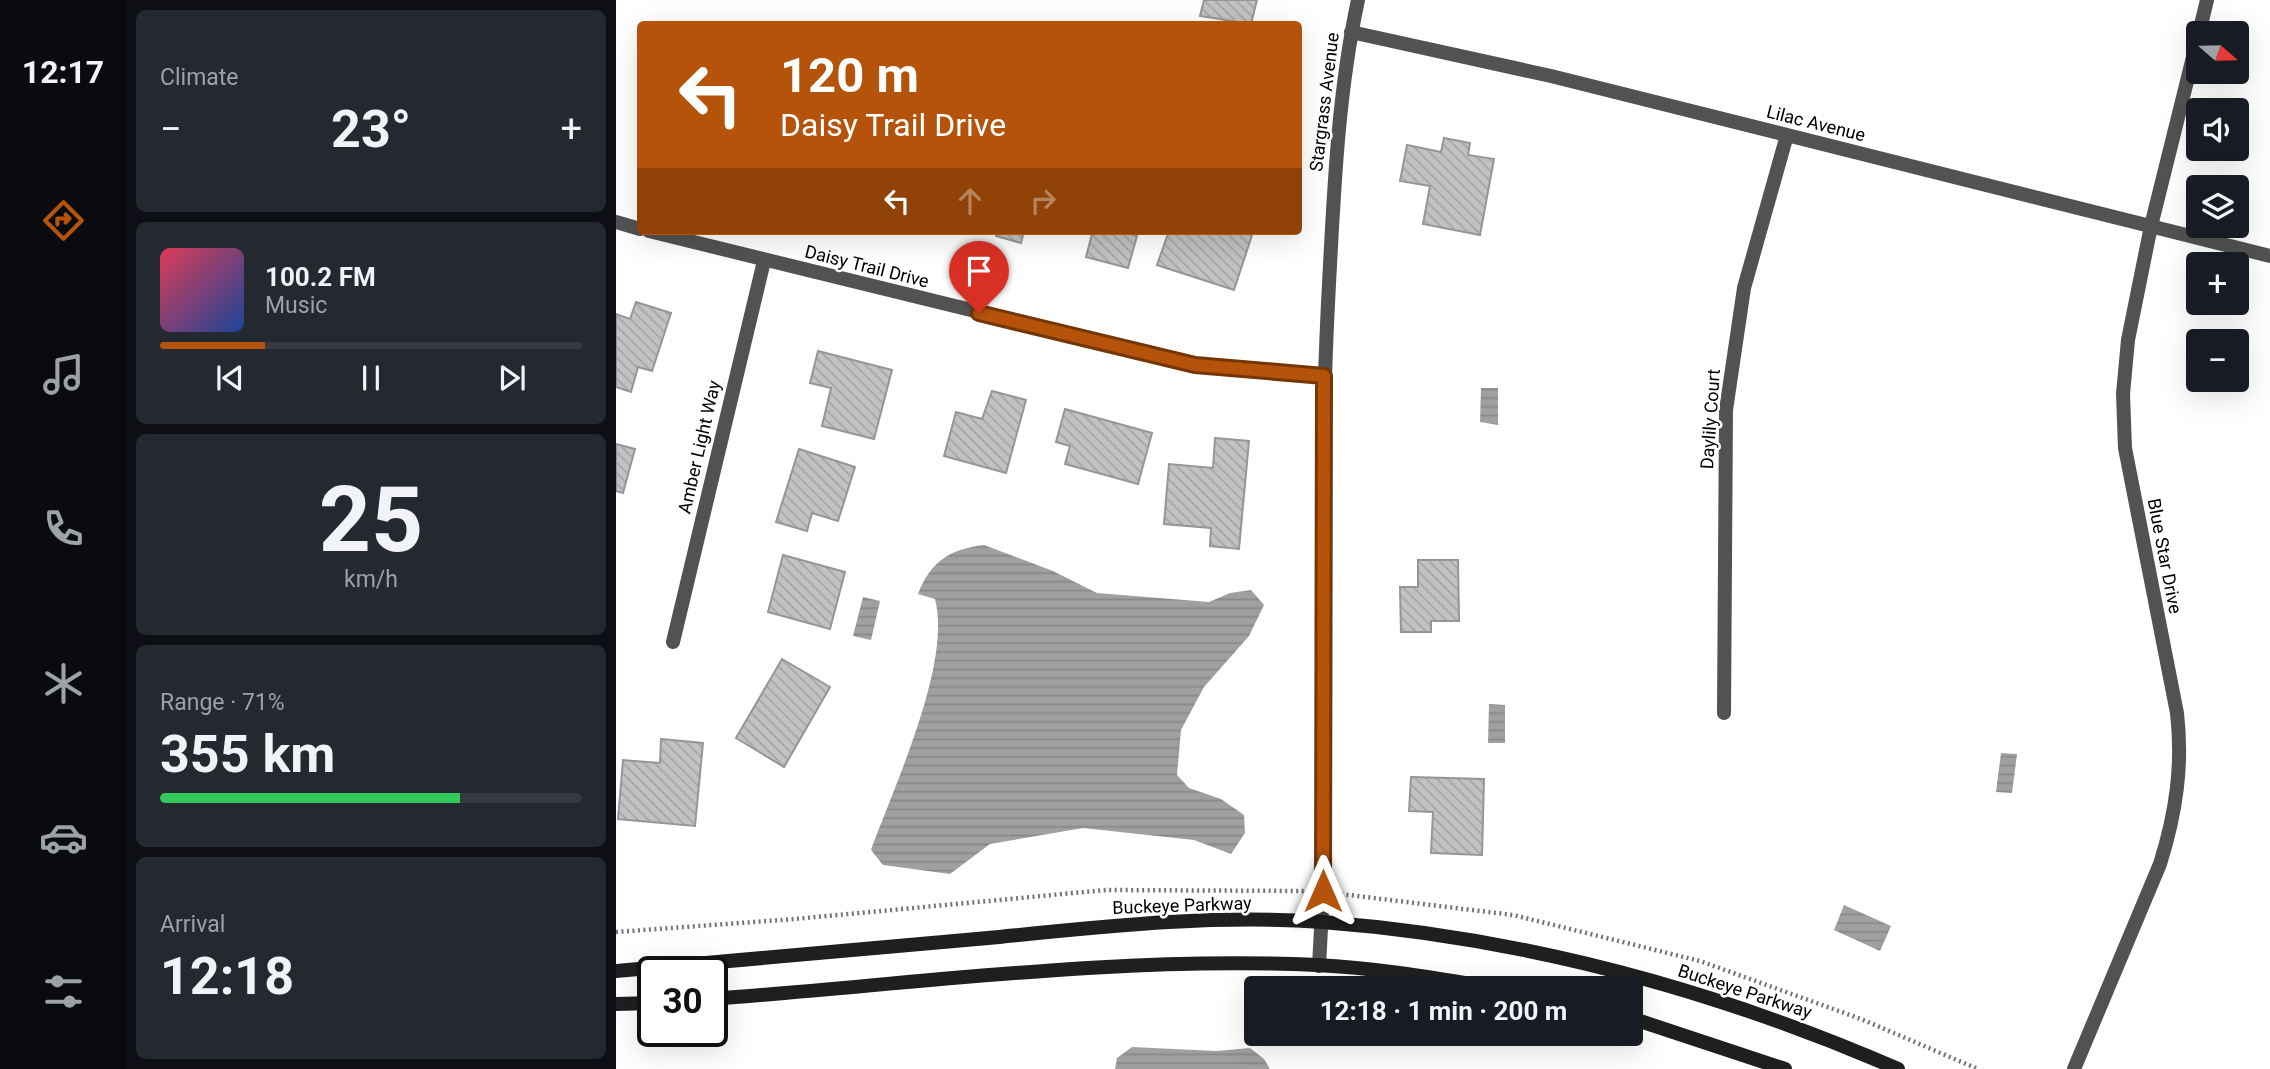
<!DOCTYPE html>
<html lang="en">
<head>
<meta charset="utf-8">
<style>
  body { margin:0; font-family:Roboto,sans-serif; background:#242831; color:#f1f3f6; height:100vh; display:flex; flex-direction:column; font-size:26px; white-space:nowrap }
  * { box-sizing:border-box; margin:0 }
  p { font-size:23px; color:#9ea1a6 }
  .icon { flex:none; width:38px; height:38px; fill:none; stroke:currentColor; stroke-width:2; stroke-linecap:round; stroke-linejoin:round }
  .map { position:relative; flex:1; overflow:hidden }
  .sheet { display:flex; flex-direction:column; gap:10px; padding:10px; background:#0d0f14; width:490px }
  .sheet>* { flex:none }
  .banner { position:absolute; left:21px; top:21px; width:665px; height:214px; border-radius:7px; box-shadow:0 7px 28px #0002; background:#b45309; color:#fff; overflow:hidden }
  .needle { width:46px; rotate:110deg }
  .controls { position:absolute; left:1570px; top:21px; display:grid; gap:14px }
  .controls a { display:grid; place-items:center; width:63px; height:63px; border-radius:7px; background:#171b24; box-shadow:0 7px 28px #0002; font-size:35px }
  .speed { position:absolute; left:21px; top:956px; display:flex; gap:14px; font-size:35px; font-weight:700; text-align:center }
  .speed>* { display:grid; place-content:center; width:91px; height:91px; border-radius:50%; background:#171b24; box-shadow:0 7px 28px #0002; line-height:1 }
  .speed .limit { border:4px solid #111; border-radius:10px; background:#fff; color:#111 }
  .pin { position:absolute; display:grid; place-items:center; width:60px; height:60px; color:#fff; margin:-72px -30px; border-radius:50% 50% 50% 0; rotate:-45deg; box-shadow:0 0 7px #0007 }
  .pin .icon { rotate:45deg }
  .me { position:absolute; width:77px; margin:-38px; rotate:0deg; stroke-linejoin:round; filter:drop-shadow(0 0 5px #0008) }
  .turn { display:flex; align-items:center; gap:24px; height:147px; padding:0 28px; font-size:32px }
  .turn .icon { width:91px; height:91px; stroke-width:2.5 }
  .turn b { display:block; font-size:49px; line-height:60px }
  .lanes { display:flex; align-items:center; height:66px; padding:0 28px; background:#0003; justify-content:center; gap:35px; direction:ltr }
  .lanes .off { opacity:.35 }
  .big { font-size:52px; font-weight:700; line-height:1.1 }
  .sheet .card { flex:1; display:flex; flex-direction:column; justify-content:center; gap:10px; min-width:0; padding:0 24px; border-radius:10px; background:#242831 }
  .sheet .dial { align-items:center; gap:0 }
  .dial b { font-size:91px; line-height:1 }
  .song { display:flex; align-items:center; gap:21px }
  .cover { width:84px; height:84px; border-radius:10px; background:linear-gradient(135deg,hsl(350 70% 55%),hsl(220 70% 35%)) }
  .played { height:7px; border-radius:4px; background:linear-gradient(90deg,#b45309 25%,#363941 25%) }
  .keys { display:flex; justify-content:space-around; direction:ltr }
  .heat { display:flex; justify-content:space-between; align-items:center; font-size:38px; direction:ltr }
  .charge { height:10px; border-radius:5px; background:linear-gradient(90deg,#34c759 71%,#363941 0) }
  .trip { position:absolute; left:628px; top:976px; width:399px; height:70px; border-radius:7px; background:#171b24; box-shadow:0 7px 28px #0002; font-weight:700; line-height:70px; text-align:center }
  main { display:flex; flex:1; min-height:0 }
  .tabs { display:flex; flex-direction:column; width:126px; justify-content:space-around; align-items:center; background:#090b0e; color:#9ea1a6 }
  .tabs .icon { width:49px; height:49px }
  .tabs .on { color:#b45309 }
  .tabs b { font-size:32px; color:#f1f3f6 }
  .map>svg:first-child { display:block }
</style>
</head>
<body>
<main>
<nav class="tabs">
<b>12:17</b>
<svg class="icon on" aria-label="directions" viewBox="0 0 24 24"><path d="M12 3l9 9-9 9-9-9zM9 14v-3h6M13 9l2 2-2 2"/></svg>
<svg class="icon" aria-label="music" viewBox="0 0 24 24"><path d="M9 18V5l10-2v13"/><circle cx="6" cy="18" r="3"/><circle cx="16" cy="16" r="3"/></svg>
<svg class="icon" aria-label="phone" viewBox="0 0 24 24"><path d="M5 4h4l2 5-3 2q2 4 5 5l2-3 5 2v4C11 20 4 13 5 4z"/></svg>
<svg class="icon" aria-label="climate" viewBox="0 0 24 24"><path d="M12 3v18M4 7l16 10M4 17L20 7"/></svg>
<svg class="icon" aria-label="car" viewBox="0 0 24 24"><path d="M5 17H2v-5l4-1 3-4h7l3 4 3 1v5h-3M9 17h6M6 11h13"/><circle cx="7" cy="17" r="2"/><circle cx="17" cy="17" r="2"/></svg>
<svg class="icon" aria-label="filters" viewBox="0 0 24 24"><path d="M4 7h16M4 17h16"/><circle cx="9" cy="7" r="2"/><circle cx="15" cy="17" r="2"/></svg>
</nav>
<section class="sheet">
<div class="card"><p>Climate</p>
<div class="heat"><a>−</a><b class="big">23°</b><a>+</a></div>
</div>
<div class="card">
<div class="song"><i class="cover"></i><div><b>100.2 FM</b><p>Music</p></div></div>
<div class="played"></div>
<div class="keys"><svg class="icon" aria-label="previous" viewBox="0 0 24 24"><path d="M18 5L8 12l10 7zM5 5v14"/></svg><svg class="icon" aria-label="pause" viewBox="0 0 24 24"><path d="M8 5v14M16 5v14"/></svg><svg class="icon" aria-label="next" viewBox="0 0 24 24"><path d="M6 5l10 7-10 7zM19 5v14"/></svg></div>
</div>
<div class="card dial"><b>25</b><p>km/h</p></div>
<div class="card"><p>Range · 71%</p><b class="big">355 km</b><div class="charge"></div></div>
<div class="card"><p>Arrival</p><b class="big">12:18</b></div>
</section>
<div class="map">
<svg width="1654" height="1069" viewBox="0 0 1654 1069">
  <defs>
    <pattern id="water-rules" width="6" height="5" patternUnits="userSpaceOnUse" patternTransform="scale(1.75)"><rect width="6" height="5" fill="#a0a0a0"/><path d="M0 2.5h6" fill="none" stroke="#888"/></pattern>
    <pattern id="building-back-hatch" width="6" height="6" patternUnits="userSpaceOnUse" patternTransform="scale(1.75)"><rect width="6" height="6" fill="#c2c2c2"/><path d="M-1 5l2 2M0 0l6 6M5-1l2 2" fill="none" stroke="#a5a5a5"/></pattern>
  </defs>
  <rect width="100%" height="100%" fill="#fff"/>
  <path fill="url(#water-rules)" d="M865,388H882V425L864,422Z
    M368,545L437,571L481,593L593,602L614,593L635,590L648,605L633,636L588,687L565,730L561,775L573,788L605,799L628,815L629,833L615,854L578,840L467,828L374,844L334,874L267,865L255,850C278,786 336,664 319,599L302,594C315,561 334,549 368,545Z
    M247,597L264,601L255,640L237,636Z
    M873,704L889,705V743H872Z
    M1385,753L1401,754L1396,793L1380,792Z
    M1228,905L1275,926L1264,951L1218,930Z
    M516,1047L600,1051L634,1048L648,1059L654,1069H499L501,1058Z"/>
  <path fill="url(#building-back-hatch)" stroke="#969696" stroke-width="2" d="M588,0H641L635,24L584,16Z
    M828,138L854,143L852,155L878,159L864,235L807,224L814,186L784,181L791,145L825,152Z
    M381,231H408L405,243L380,236Z
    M465,231H506L521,236L512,268L470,257L476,234Z
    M553,231L637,232L618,290L541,265Z
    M20,302L55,313L36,371L22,367L15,392L0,387V314L14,319Z
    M202,351L276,370L258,439L206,426L215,388L194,383Z
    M376,391L410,400L390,473L328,456L340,412L366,419Z
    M449,409L536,433L522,484L449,464L454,446L440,442Z
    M599,438L633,441L623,549L594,546L595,528L548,524L553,464L597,468Z
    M0,444L19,449L7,493L0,491Z
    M183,449L239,467L222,521L196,513L191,531L160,522Z
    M167,555L229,572L214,629L152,612Z
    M802,560H842L843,621H815V632H785L784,587H802Z
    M166,659L214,687L168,767L120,738Z
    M45,739L87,743L79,826L2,819L7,760L44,763Z
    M795,777L868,779L866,855L815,853L817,812L793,811Z"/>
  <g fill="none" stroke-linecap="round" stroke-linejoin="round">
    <path stroke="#747474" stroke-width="4.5" stroke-dasharray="2 3.5" stroke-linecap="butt" d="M725,894L897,915L1084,961L1245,1019L1362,1069
      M0,932L179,919L490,890L689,891"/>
    <path stroke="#525252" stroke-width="14" d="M735,32L935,76L1654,256
      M1583,33L1591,0
      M0,222L24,229
      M33,231L579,365L708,376
      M57,642L148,261
      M1108,713L1110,410L1128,288L1171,135
      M703,966L707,891C707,689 702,486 713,284C718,189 722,93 742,0
      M1458,1069L1544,864C1560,813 1567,766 1561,713L1509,448L1507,394L1512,340L1535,226L1582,37"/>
    <path stroke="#1f1f1f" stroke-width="14" d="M0,971C124,961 248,950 372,938C483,927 595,914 706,922C905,937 1100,990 1282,1069
      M96,999C297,984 499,956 701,965C763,968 824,979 885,989
      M0,1004L37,1003
      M1015,1018L1169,1069"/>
  </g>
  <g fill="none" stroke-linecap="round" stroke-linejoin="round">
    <defs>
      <path id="route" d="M363,313L579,365L708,376L707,891"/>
    </defs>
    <use href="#route" stroke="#753606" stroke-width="18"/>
    <use href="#route" stroke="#b45309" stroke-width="12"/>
  </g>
  <g text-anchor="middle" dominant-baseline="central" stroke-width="5" stroke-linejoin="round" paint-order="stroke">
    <g font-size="18" fill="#000" stroke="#fff">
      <text transform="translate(708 102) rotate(-83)">Stargrass Avenue</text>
      <text transform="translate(1200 123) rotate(14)">Lilac Avenue</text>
      <text transform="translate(251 266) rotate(14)">Daisy Trail Drive</text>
      <text transform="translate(1094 419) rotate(-86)">Daylily Court</text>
      <text transform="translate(83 447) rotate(-77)">Amber Light Way</text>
      <text transform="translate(1549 556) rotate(79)">Blue Star Drive</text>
      <text transform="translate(566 905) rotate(-2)">Buckeye Parkway</text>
      <text transform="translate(1129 991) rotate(18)">Buckeye Parkway</text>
    </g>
  </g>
</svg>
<div class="controls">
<a><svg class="needle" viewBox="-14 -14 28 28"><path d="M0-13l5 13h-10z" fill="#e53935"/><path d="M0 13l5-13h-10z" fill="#9ea1a6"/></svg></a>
<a><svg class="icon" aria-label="sound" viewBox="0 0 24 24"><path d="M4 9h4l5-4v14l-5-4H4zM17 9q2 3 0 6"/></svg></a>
<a><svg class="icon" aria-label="layers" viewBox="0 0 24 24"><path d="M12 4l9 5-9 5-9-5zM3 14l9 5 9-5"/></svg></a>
<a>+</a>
<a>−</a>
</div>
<div class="speed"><div class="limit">30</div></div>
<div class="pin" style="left:363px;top:313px;background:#d93025"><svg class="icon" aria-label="arrive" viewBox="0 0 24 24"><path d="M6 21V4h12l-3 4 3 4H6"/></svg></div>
<svg class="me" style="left:707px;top:891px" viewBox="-20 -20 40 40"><path d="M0-17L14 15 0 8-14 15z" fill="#b45309" stroke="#fff" stroke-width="4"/></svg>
<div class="trip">12:18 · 1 min · 200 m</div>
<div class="banner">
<div class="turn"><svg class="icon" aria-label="left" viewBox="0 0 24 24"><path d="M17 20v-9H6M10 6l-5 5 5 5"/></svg><div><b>120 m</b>Daisy Trail Drive</div></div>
<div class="lanes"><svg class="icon" aria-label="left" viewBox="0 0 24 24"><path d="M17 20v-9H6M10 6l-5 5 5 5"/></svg><svg class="icon off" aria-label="ahead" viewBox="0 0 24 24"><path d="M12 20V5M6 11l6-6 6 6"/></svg><svg class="icon off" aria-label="right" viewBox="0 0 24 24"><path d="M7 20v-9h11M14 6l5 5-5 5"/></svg></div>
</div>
</div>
</main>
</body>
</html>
